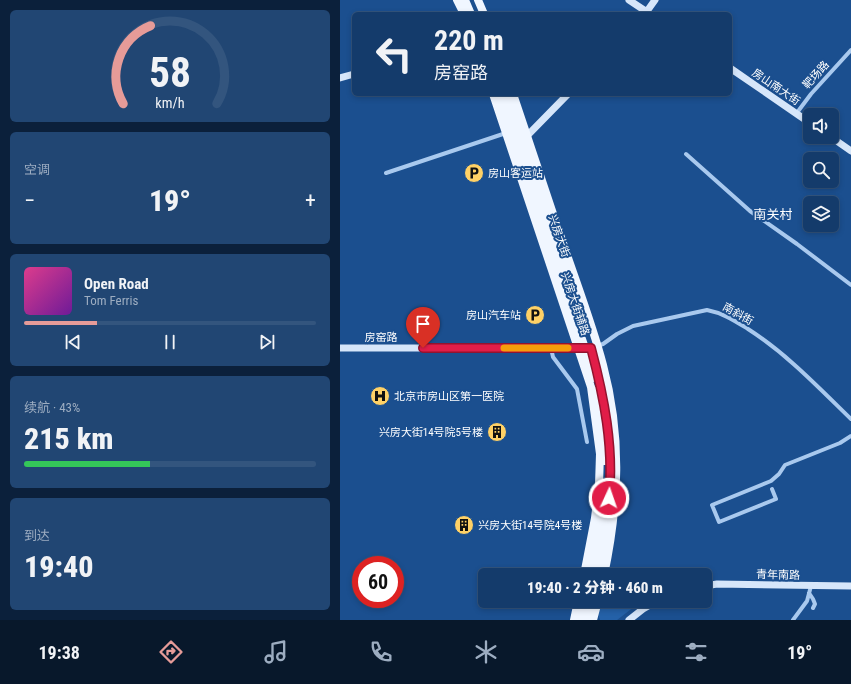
<!DOCTYPE html>
<html lang="zh">
<head>
<meta charset="utf-8">
<style>
  body { margin:0; font-family:"Roboto Condensed","Noto Sans SC",sans-serif; background:#214673; color:#f1f3f6; height:100vh; display:flex; flex-direction:column; font-size:15px; white-space:nowrap }
  * { box-sizing:border-box; margin:0 }
  p { font-size:13px; color:#9dadc1 }
  .icon { flex:none; width:22px; height:22px; fill:none; stroke:currentColor; stroke-width:2; stroke-linecap:round; stroke-linejoin:round }
  .map { position:relative; flex:1; overflow:hidden }
  .side { display:flex; flex-direction:column; gap:10px; padding:10px; background:#0b203b; width:340px }
  .side>* { flex:none }
  .hud { position:absolute; left:12px; top:12px; width:380px; height:84px; border-radius:6px; box-shadow:0 2px 6px #0003,0 0 0 1px #33557e; background:#143b6b; color:#f1f3f6; overflow:hidden }
  .controls { position:absolute; left:463px; top:108px; display:grid; gap:8px }
  .controls a { display:grid; place-items:center; width:36px; height:36px; border-radius:6px; background:#143b6b; box-shadow:0 2px 6px #0003,0 0 0 1px #33557e; font-size:20px }
  .speed { position:absolute; left:12px; top:556px; display:flex; gap:8px; font-size:20px; font-weight:700; text-align:center }
  .speed>* { display:grid; place-content:center; width:52px; height:52px; border-radius:50%; background:#143b6b; box-shadow:0 2px 6px #0003,0 0 0 1px #33557e; line-height:1 }
  .speed .limit { border:6px solid #d22; background:#fff; color:#111 }
  .pin { position:absolute; display:grid; place-items:center; width:34px; height:34px; color:#fff; margin:-41px -17px; border-radius:50% 50% 50% 0; rotate:-45deg; box-shadow:0 0 4px #0007 }
  .pin .icon { rotate:45deg }
  .me { position:absolute; width:44px; margin:-22px; rotate:3deg; stroke-linejoin:round; filter:drop-shadow(0 0 3px #0008) }
  .turn { display:flex; align-items:center; gap:14px; height:84px; padding:0 16px; font-size:18px }
  .turn .icon { width:52px; height:52px; stroke-width:2.5 }
  .turn b { display:block; font-size:28px; line-height:34px }
  .big { font-size:30px; font-weight:800; line-height:1.1 }
  .side .card { flex:1; display:flex; flex-direction:column; justify-content:center; gap:6px; min-width:0; padding:0 14px; border-radius:6px; background:#214673 }
  .side .dial { align-items:center; gap:0 }
  .dial svg { height:104px; overflow:visible; fill:none; stroke:#33557e; stroke-width:7; stroke-linecap:round; text-anchor:middle }
  .dial text { fill:#f1f3f6; stroke:none }
  .song { display:flex; align-items:center; gap:12px }
  .cover { width:48px; height:48px; border-radius:6px; background:linear-gradient(135deg,hsl(330 70% 55%),hsl(280 70% 35%)) }
  .played { height:4px; border-radius:2px; background:linear-gradient(90deg,#e69b98 25%,#33557e 25%) }
  .keys { display:flex; justify-content:space-around; direction:ltr }
  .heat { display:flex; justify-content:space-between; align-items:center; font-size:22px; direction:ltr }
  .charge { height:6px; border-radius:3px; background:linear-gradient(90deg,#34c759 43%,#33557e 0) }
  .trip { position:absolute; left:138px; top:568px; width:234px; height:40px; border-radius:6px; background:#143b6b; box-shadow:0 2px 6px #0003,0 0 0 1px #33557e; font-weight:800; line-height:40px; text-align:center }
  .tab-bar { display:flex; height:64px; justify-content:space-around; align-items:center; background:#08182b; color:#9dadc1 }
  .tab-bar .icon { width:28px; height:28px }
  .tab-bar .active { color:#e69b98 }
  .tab-bar b { font-size:18px; color:#f1f3f6 }
  main { display:flex; flex:1; min-height:0 }
  .map>svg:first-child { display:block }
</style>
</head>
<body>
<main>
<section class="side">
<div class="card dial"><svg viewBox="0 0 100 80">
<path d="M14 69A42 42 0 1 1 86 69"/>
<path d="M14 69A42 42 0 0 1 35 9" stroke="#e69b98"/>
<text x="50" y="56" font-size="32" font-weight="700">58</text>
<text x="50" y="72" font-size="11">km/h</text>
</svg></div>
<div class="card"><p>空调</p>
<div class="heat"><a>−</a><b class="big">19°</b><a>+</a></div>
</div>
<div class="card">
<div class="song"><i class="cover"></i><div><b>Open Road</b><p>Tom Ferris</p></div></div>
<div class="played"></div>
<div class="keys"><svg class="icon" aria-label="previous" viewBox="0 0 24 24"><path d="M18 5L8 12l10 7zM5 5v14"/></svg><svg class="icon" aria-label="pause" viewBox="0 0 24 24"><path d="M8 5v14M16 5v14"/></svg><svg class="icon" aria-label="next" viewBox="0 0 24 24"><path d="M6 5l10 7-10 7zM19 5v14"/></svg></div>
</div>
<div class="card"><p>续航 · 43%</p><b class="big">215 km</b><div class="charge"></div></div>
<div class="card"><p>到达</p><b class="big">19:40</b></div>
</section>
<div class="map">
<svg width="511" height="620" viewBox="0 0 511 620">
  <rect width="100%" height="100%" fill="#1b4f8f"/>
  <path fill="#2461a8" d="M261,601H297L299,603L277,620H260L258,614Z"/>
  <g fill="none" stroke-linecap="round" stroke-linejoin="round">
    <path stroke="#a9c9ee" stroke-width="4" d="M456,114L471,94L511,50
      M346,154L410,211L457,244L511,285
      M46,173L166,133
      M257,346L263,344L277,334L293,326L367,310C383,313 395,321 408,329C447,354 478,387 511,419
      M211,348L213,357L237,389L247,442
      M432,489L436,499L379,522L372,505L431,481L439,474L445,465L500,443L511,436
      M469,593L473,599L475,604L473,608
      M453,620L467,601L471,586"/>
    <path stroke="#d6e6fa" stroke-width="7" d="M289,0L310,14
      M305,14L315,0
      M390,68L470,123
      M0,78L14,74
      M491,137L511,151
      M183,140L228,94
      M0,348H251
      M365,586L377,584L511,586
      M289,620L303,609L317,601"/>
    <path stroke="#f0f6ff" stroke-width="8" d="M117,0L124,14
      M125,0L131,14
      M138,0L144,14
      M153,94L251,387L260,454L259,485L255,518L244,575
      M159,94L245,348L253,378
      M166,94L225,272
      M173,94C191,147 208,200 226,252C239,290 253,327 263,365C282,436 279,504 264,575
      M256,366L264,400
      M256,391L262,423L265,461
      M250,575L261,519L264,493
      M256,575C265,534 274,491 270,449
      M234,620L238,601
      M240,620L244,601
      M246,620L250,601
      M253,620L258,601"/>
  </g>
  <g fill="none" stroke-linecap="round" stroke-linejoin="round">
    <defs>
      <path id="route" d="M83,348H251C264,397 274,447 269,498"/>
    </defs>
    <use href="#route" stroke="#92132f" stroke-width="10"/>
    <use href="#route" stroke="#e11d48" stroke-width="7"/>
    <path stroke="#f59e0b" stroke-width="7" d="M164,348H228"/>
  </g>
  <defs>
    <symbol id="parking-disc" viewBox="-11 -11 22 22"><circle r="9.5" fill="#ffd166" stroke="#1b4f8f"/><path d="M-3.5-5.5H1a3.5 3.5 0 0 1 0 7H-1V5.5H-3.5ZM-1-3.4V-.6H.8a1.4 1.4 0 0 0 0-2.8Z" fill="#111"/></symbol>
    <symbol id="hospital-disc" viewBox="-11 -11 22 22"><circle r="9.5" fill="#ffd166" stroke="#1b4f8f"/><path d="M-5-5h3v3.5h4V-5h3V5h-3V1.5h-4V5h-3Z" fill="#111"/></symbol>
    <symbol id="building-disc" viewBox="-11 -11 22 22"><circle r="9.5" fill="#ffd166" stroke="#1b4f8f"/><path d="M-4-6H4V6H1V3H-1V6H-4ZM-2.5-4.3h1.7v1.8h-1.7ZM.8-4.3h1.7v1.8H.8ZM-2.5-1h1.7V.8h-1.7ZM.8-1h1.7V.8H.8Z" fill="#111"/></symbol>
  </defs>
  <g fill-rule="evenodd">
    <use href="#parking-disc" x="123" y="162" width="22" height="22"/>
    <use href="#parking-disc" x="184" y="304" width="22" height="22"/>
    <use href="#hospital-disc" x="29" y="385" width="22" height="22"/>
    <use href="#building-disc" x="146" y="421" width="22" height="22"/>
    <use href="#building-disc" x="113" y="514" width="22" height="22"/>
  </g>
  <g text-anchor="middle" dominant-baseline="central" stroke-width="4" stroke-linejoin="round" paint-order="stroke">
    <g font-size="11" fill="#fff" stroke="#1b4f8f">
      <text transform="translate(476 75) rotate(-48)">靶场路</text>
      <text transform="translate(436 87) rotate(34)">房山南大街</text>
      <text transform="translate(219 236) rotate(71)">兴房大街</text>
      <text transform="translate(235 304) rotate(71)">兴房大街辅路</text>
      <text transform="translate(398 314) rotate(29)">南斜街</text>
      <text x="41" y="337">房窑路</text>
      <text transform="translate(438 575) rotate(1)">青年南路</text>
    </g>
    <g font-size="11" fill="#fff" stroke="#1b4f8f" text-anchor="start">
      <text x="148" y="173">房山客运站</text>
      <text x="181" y="315" text-anchor="end">房山汽车站</text>
      <text x="54" y="396">北京市房山区第一医院</text>
      <text x="143" y="432" text-anchor="end">兴房大街14号院5号楼</text>
      <text x="138" y="525">兴房大街14号院4号楼</text>
    </g>
    <g font-size="13" fill="#fff" stroke="#1b4f8f">
      <text x="433" y="214">南关村</text>
    </g>
  </g>
</svg>
<div class="controls">
<a><svg class="icon" aria-label="sound" viewBox="0 0 24 24"><path d="M4 9h4l5-4v14l-5-4H4zM17 9q2 3 0 6"/></svg></a>
<a><svg class="icon" aria-label="search" viewBox="0 0 24 24"><circle cx="10" cy="10" r="6"/><path d="M15 15l6 6"/></svg></a>
<a><svg class="icon" aria-label="layers" viewBox="0 0 24 24"><path d="M12 4l9 5-9 5-9-5zM3 14l9 5 9-5"/></svg></a>
</div>
<div class="speed"><div class="limit">60</div></div>
<div class="pin" style="left:83px;top:348px;background:#d93025"><svg class="icon" aria-label="arrive" viewBox="0 0 24 24"><path d="M6 21V4h12l-3 4 3 4H6"/></svg></div>
<svg class="me" style="left:269px;top:498px" viewBox="-20 -20 40 40"><circle r="17" fill="#e11d48" stroke="#fff" stroke-width="3"/><path d="M0-11L8 9 0 5-8 9z" fill="#fff"/></svg>
<div class="trip">19:40 · 2 分钟 · 460 m</div>
<div class="hud">
<div class="turn"><svg class="icon" aria-label="left" viewBox="0 0 24 24"><path d="M17 20v-9H6M10 6l-5 5 5 5"/></svg><div><b>220 m</b>房窑路</div></div>
</div>
</div>
</main>
<nav class="tab-bar">
<b>19:38</b>
<svg class="icon active" aria-label="directions" viewBox="0 0 24 24"><path d="M12 3l9 9-9 9-9-9zM9 14v-3h6M13 9l2 2-2 2"/></svg>
<svg class="icon" aria-label="music" viewBox="0 0 24 24"><path d="M9 18V5l10-2v13"/><circle cx="6" cy="18" r="3"/><circle cx="16" cy="16" r="3"/></svg>
<svg class="icon" aria-label="phone" viewBox="0 0 24 24"><path d="M5 4h4l2 5-3 2q2 4 5 5l2-3 5 2v4C11 20 4 13 5 4z"/></svg>
<svg class="icon" aria-label="climate" viewBox="0 0 24 24"><path d="M12 3v18M4 7l16 10M4 17L20 7"/></svg>
<svg class="icon" aria-label="car" viewBox="0 0 24 24"><path d="M5 17H2v-5l4-1 3-4h7l3 4 3 1v5h-3M9 17h6M6 11h13"/><circle cx="7" cy="17" r="2"/><circle cx="17" cy="17" r="2"/></svg>
<svg class="icon" aria-label="filters" viewBox="0 0 24 24"><path d="M4 7h16M4 17h16"/><circle cx="9" cy="7" r="2"/><circle cx="15" cy="17" r="2"/></svg>
<b>19°</b>
</nav>
</body>
</html>
